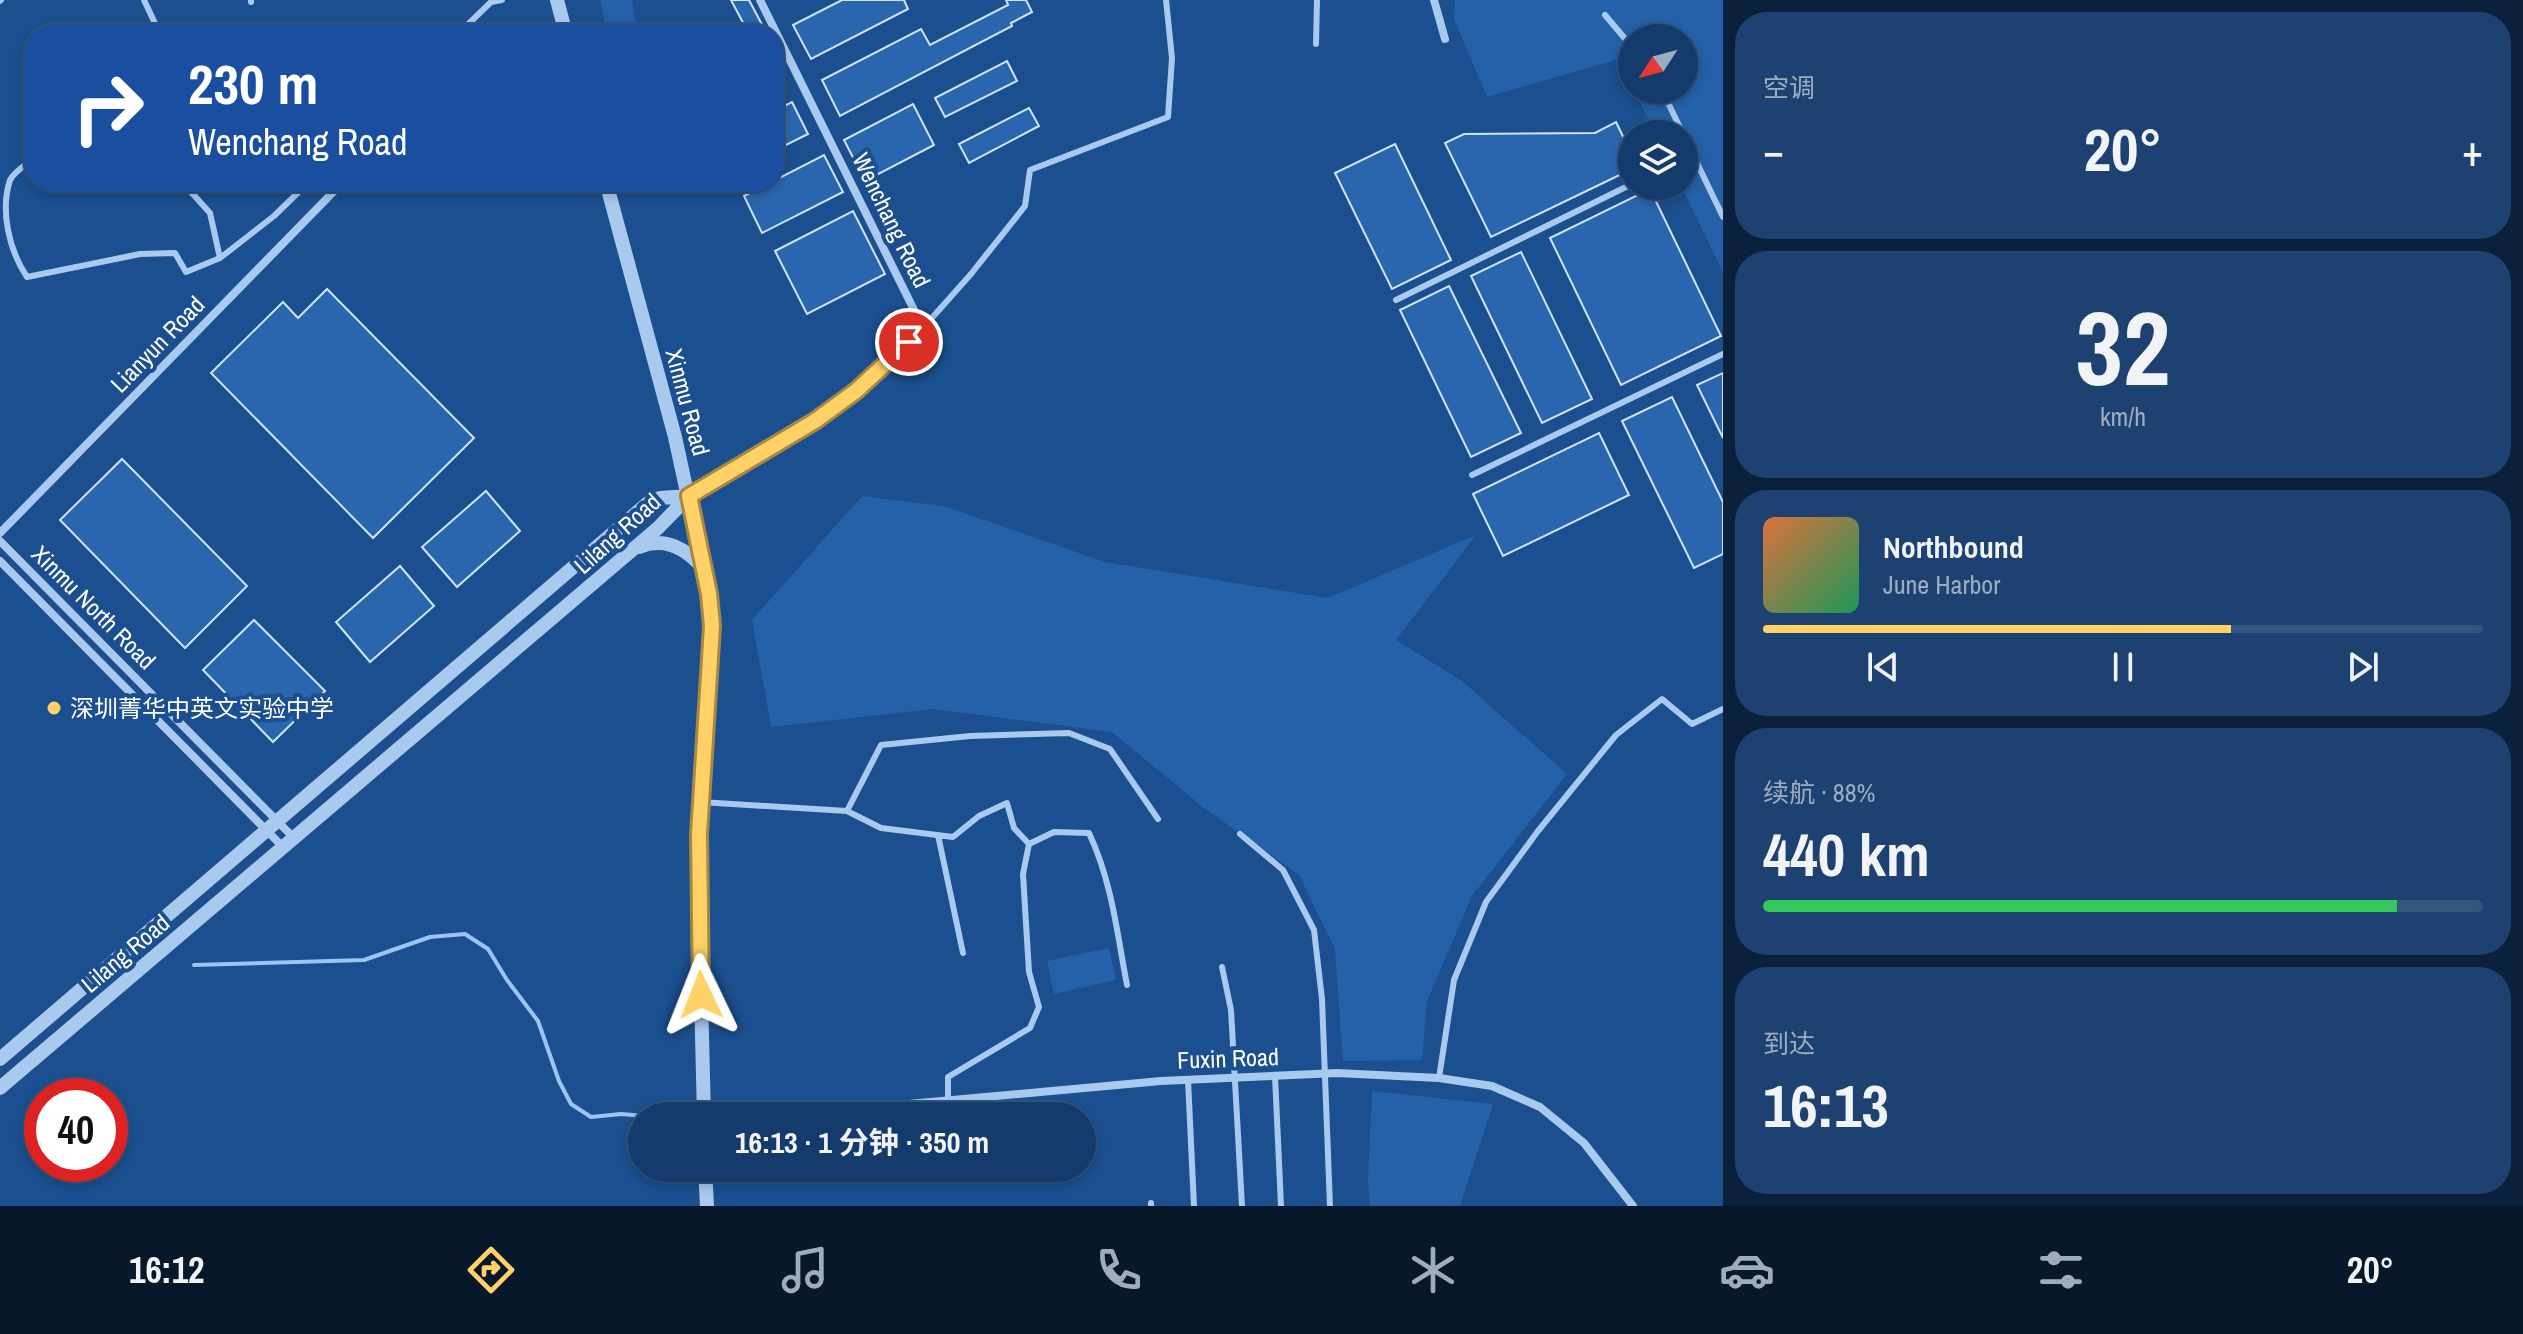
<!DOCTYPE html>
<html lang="zh">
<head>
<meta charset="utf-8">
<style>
  body { margin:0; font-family:"Archivo Narrow","Noto Sans SC",sans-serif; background:#1d4271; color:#f1f3f6; height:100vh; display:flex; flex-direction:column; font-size:30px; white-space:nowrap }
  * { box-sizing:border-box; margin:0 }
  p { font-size:26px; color:#9dadc1 }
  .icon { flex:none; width:44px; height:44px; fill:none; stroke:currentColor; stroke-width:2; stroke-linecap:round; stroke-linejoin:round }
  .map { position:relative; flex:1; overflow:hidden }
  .side { display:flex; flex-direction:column; gap:12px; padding:12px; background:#0b203b; width:800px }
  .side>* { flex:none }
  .top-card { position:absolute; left:24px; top:24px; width:760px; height:168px; border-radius:32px; box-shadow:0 4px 12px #0003,0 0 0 2px #33557e; background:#1a4fa0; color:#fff; overflow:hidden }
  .needle { width:52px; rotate:234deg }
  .controls { position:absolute; left:1618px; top:24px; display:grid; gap:16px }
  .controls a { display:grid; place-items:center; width:80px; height:80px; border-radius:50%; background:#143b6b; box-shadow:0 4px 12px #0003,0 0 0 2px #33557e; font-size:40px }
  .speed { position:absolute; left:24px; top:1078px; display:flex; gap:16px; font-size:40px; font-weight:700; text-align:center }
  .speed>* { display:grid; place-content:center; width:104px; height:104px; border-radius:50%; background:#143b6b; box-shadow:0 4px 12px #0003,0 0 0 2px #33557e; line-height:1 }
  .speed .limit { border:12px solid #d22; background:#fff; color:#111 }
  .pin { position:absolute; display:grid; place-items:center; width:68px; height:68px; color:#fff; margin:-34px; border:4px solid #fff; border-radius:50%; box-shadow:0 2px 8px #0007 }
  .me { position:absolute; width:88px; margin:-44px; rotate:358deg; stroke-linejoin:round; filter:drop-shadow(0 0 6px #0008) }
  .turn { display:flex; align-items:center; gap:28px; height:168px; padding:0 32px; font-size:36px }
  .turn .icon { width:104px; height:104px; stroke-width:2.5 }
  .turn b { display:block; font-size:56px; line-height:68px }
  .big { font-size:60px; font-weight:700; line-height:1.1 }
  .side .widget { flex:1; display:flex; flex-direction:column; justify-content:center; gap:12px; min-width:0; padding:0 28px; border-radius:32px; background:#1d4271 }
  .side .dial { align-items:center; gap:0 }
  .dial b { font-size:104px; line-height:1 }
  .song { display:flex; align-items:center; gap:24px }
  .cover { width:96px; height:96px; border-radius:12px; background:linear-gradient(135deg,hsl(20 70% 55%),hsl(150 70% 35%)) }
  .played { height:8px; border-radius:4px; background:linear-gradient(90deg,#ffd166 65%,#33557e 65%) }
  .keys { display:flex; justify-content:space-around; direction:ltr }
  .heat { display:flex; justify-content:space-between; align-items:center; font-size:44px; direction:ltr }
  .charge { height:12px; border-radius:6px; background:linear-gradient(90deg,#34c759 88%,#33557e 0) }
  .trip { position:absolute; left:628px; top:1102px; width:468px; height:80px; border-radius:40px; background:#143b6b; box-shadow:0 4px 12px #0003,0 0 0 2px #33557e; font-weight:700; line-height:80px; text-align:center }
  .tabs { display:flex; height:128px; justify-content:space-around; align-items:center; background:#08182b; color:#9dadc1 }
  .tabs .icon { width:56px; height:56px }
  .tabs .current { color:#ffd166 }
  .tabs b { font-size:36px; color:#f1f3f6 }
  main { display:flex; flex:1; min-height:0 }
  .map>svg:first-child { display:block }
</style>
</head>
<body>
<main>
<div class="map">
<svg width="1723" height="1206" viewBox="0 0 1723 1206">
  <rect width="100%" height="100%" fill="#1b4f8f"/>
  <path fill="#2461a8" d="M600,0H632L637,31L607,34Z
    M1455,0H1723V272L1681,186H1684V134H1656L1634,90H1684V38H1632V85L1619,59L1487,97L1454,19Z
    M862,496L944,506L1105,562L1328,598L1476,535L1396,640L1462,681L1567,774L1472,896L1427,1001L1422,1060L1343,1061L1335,949L1299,875L1204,808L1112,732L933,709L771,727L752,620Z
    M1109,948L1116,980L1054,994L1047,961Z
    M1372,1091L1493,1104L1460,1206H1370L1368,1179Z"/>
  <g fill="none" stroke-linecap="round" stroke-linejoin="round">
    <path stroke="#9cc4f0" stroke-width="4" d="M194,965L364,960L430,937L465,934L488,949L507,980L538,1021L559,1081L571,1104L591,1117L621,1114L645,1116"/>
  </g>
  <path fill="#2a66ad" stroke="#cfe3fa" stroke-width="2" d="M731,0H749L767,34H749Z
    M842,0H904L908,9L811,59L793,25Z
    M1006,0H1026L1032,12L1011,23L1012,26L840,116L822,80L921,29L930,45L1008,5Z
    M1007,61L1017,81L945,117L935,98Z
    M792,102L808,134L774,151V111Z
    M913,104L934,145L865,181L844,140Z
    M1029,108L1039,126L969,163L959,144Z
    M1616,122L1632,155V169L1491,237L1445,143L1464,134L1595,133Z
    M1395,144L1451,260L1392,289L1335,173Z
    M824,155L843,192L762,233L744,196Z
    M1650,189L1721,336L1621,385L1550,238Z
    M853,211L885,274L807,314L775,251Z
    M1521,252L1592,399L1542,423L1471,276Z
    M1449,286L1521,433L1471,457L1400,310Z
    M327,289L474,438L373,538L211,373L283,302L298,318Z
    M1723,373V438L1697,385Z
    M1672,397L1723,502V554L1694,568L1622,421Z
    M1599,433L1629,495L1503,556L1473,494Z
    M122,459L247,586L185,648L60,520Z
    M486,491L520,531L457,587L422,547Z
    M400,566L434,606L370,662L336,622Z
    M254,620L325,691L273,742L203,670Z"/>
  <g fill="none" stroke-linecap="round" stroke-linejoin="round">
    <path stroke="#a9c9ee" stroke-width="6" d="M144,0L160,34
      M0,1L1,0
      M251,2V0
      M1605,15L1632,47
      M458,34L491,2L502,0
      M1316,44L1317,0
      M1662,90L1683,134
      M1684,136L1723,217
      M34,158C27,164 15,171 10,180C0,211 9,250 27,277L140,254L175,253L186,272L220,258L274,216L309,182
      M182,182L210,213L220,258
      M1396,300L1632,184
      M923,328L971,274L1025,206L1030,170L1168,117L1172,58L1166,0
      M1472,475L1723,354
      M700,802L847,811L881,745L970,736L1069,733L1110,749L1158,819
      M847,811L881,828L953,837L979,816L1007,803L1014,828L1029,844L1054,832L1089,833C1112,882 1117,933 1127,985
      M1240,834L1283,870L1314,930L1322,999L1330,1206
      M938,835L963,953
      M1222,967L1231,1010L1242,1206
      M1275,1076L1281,1206
      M1439,1078L1454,980L1486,902L1538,831L1616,735L1662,699L1692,724L1723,709
      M1188,1080L1194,1206
      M948,1100V1077L1030,1028L1039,1007L1029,972L1023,874L1029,844
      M1151,1203V1206"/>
    <path stroke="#a9c9ee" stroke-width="8" d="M1434,0L1445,39
      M689,496L815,421L856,391L923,328L760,0
      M0,533L343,182
      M0,541L294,838
      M0,561L283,847
      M777,1116L1161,1081L1337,1073L1439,1078L1492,1086L1540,1107L1584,1143L1633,1206"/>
    <path stroke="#a9c9ee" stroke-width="14" d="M557,0L566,34
      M606,182L675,437L709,594L712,657L700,802L698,874L704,1116
      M639,547C665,536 687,549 704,569
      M0,1059L648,503L660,498L689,496
      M0,1088L658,528L689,496
      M705,1168L707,1206"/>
  </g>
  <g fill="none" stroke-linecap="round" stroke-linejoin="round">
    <defs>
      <path id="route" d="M701,995L699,834L712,626L709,594L689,496L815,421L856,391L909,342"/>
    </defs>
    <use href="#route" stroke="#a68842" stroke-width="20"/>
    <use href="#route" stroke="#ffd166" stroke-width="14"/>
  </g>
  <circle fill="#ffd166" stroke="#1b4f8f" stroke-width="3" cx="54" cy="708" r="8"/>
  <g text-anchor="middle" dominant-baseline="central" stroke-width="8" stroke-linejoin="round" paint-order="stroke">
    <g font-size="24" fill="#fff" stroke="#1b4f8f">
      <text transform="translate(892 220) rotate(64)">Wenchang Road</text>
      <text transform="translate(157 344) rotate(-46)">Lianyun Road</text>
      <text transform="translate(688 402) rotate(75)">Xinmu Road</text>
      <text transform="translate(617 533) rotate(-42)">Lilang Road</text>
      <text transform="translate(94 607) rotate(45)">Xinmu North Road</text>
      <text transform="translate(125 953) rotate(-40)">Lilang Road</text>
      <text transform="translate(1228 1058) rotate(-2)">Fuxin Road</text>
    </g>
    <g font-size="24" fill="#fff" stroke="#1b4f8f" text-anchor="start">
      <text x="70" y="708">深圳菁华中英文实验中学</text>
    </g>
  </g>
</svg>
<div class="controls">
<a><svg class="needle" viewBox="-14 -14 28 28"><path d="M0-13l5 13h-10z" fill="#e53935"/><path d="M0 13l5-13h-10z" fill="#9dadc1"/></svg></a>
<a><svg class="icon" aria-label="layers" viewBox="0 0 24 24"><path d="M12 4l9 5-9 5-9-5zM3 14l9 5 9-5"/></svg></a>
</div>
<div class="speed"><div class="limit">40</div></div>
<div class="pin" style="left:909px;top:342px;background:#d93025"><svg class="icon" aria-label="arrive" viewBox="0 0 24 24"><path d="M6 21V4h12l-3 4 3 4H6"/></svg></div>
<svg class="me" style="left:701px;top:995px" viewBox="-20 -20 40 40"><path d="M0-17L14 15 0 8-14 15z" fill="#ffd166" stroke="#fff" stroke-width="4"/></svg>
<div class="trip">16:13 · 1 分钟 · 350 m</div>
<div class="top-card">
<div class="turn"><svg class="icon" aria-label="right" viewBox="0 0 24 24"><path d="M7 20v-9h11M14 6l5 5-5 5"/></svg><div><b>230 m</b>Wenchang Road</div></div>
</div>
</div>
<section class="side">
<div class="widget"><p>空调</p>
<div class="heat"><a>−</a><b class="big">20°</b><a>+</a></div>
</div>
<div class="widget dial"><b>32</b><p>km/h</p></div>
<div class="widget">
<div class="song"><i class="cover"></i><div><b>Northbound</b><p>June Harbor</p></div></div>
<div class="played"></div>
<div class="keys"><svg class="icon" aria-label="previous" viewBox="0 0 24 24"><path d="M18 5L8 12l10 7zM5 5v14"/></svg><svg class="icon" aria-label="pause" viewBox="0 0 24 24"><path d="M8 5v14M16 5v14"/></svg><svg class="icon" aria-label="next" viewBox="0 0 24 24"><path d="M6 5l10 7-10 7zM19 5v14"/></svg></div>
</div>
<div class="widget"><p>续航 · 88%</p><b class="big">440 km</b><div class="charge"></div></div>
<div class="widget"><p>到达</p><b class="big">16:13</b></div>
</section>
</main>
<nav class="tabs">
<b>16:12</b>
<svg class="icon current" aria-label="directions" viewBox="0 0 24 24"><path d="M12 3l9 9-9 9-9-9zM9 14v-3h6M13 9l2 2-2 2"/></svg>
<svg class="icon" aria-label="music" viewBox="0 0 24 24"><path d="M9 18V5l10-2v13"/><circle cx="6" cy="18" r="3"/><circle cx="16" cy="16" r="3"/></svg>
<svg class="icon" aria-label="phone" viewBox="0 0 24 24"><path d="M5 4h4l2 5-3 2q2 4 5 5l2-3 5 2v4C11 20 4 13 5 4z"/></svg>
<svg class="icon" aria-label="climate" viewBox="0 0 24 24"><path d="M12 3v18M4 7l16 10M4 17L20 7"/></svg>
<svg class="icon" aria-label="car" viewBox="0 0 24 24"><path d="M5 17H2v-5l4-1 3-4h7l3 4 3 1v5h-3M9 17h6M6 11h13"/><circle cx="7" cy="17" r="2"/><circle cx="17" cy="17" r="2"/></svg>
<svg class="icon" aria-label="filters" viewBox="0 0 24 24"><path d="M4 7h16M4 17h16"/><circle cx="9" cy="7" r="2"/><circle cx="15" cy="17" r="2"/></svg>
<b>20°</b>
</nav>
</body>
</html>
